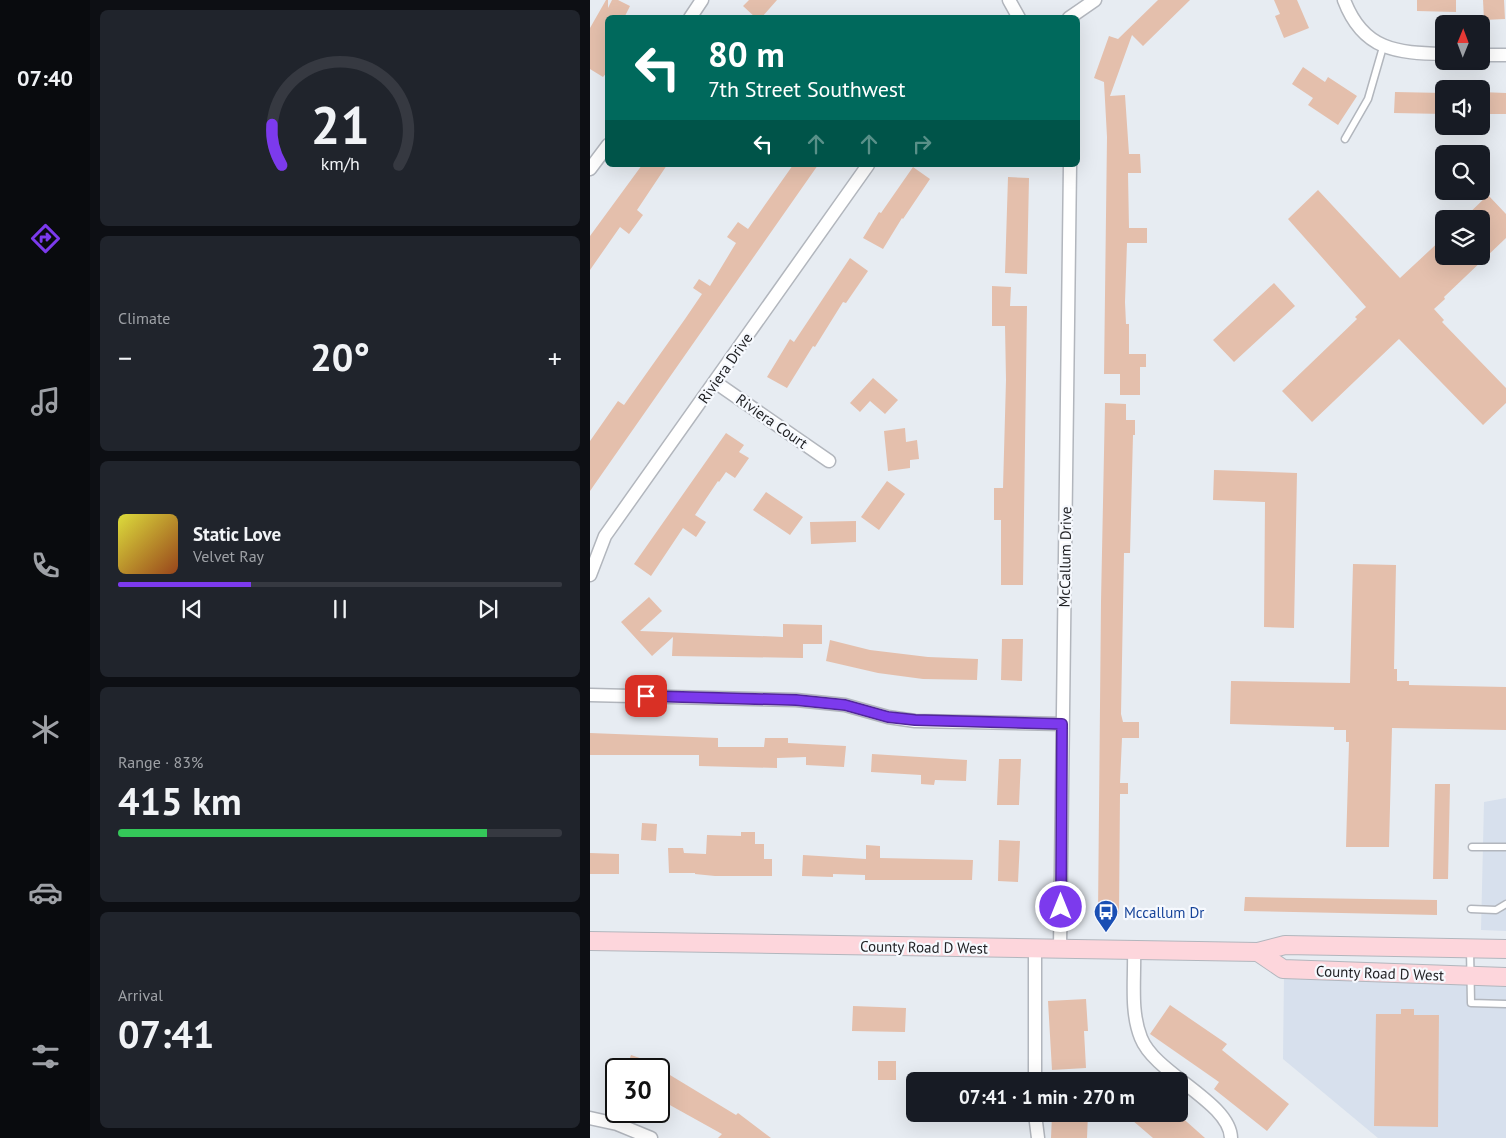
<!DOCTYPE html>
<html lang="en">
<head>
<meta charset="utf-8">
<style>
  body { margin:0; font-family:"PT Sans",sans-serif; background:#20242c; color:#f1f3f6; height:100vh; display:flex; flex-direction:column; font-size:19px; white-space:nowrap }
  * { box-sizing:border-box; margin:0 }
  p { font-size:16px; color:#9ea1a6 }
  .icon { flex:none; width:28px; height:28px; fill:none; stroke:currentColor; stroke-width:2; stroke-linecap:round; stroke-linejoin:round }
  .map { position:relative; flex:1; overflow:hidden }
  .details { display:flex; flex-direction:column; gap:10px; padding:10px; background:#0d0f14; width:500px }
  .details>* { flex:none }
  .hud { position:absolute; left:15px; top:15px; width:475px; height:152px; border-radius:8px; box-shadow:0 5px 20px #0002; background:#00695c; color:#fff; overflow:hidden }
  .needle { width:32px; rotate:1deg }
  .fabs { position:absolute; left:845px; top:15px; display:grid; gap:10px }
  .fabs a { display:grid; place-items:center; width:55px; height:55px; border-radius:8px; background:#171b24; box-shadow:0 5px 20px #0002; font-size:25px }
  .speed { position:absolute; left:15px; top:1058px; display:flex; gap:10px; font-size:25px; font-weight:700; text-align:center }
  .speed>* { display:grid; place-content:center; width:65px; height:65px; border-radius:50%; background:#171b24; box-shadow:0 5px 20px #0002; line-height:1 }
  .speed .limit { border:2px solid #111; border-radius:8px; background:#fff; color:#111 }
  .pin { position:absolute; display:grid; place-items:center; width:42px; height:42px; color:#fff; margin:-21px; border-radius:10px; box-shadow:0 2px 8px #0006 }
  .me { position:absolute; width:55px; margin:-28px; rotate:0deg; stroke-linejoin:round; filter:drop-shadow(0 0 4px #0008) }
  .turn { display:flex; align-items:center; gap:18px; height:105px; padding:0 20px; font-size:22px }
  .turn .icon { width:65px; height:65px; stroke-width:2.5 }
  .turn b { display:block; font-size:35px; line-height:42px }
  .lanes { display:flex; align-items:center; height:48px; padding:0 20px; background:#0003; justify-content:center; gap:25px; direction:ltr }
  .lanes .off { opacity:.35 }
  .big { font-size:38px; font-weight:600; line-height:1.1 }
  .details .widget { flex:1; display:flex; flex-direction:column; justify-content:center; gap:8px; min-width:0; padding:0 18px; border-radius:8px; background:#20242c }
  .details .dial { align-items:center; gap:0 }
  .dial svg { height:130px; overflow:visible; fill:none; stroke:#363941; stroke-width:7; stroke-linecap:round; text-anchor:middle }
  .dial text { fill:#f1f3f6; stroke:none }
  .song { display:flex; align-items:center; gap:15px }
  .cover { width:60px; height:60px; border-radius:8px; background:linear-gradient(135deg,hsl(60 70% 55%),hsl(20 70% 35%)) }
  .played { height:5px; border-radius:2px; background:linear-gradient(90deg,#7c3aed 30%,#363941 30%) }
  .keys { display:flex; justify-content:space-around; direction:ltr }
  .heat { display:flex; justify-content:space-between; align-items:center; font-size:28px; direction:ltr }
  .charge { height:8px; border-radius:4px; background:linear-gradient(90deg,#34c759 83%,#363941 0) }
  .trip { position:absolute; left:316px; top:1072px; width:282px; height:50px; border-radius:8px; background:#171b24; box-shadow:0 5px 20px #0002; font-weight:600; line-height:50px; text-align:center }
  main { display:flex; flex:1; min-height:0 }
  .menu { display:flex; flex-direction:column; width:90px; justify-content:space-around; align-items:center; background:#090b0e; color:#9ea1a6 }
  .menu .icon { width:35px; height:35px }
  .menu .active { color:#7c3aed }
  .menu b { font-size:22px; color:#f1f3f6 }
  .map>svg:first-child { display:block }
</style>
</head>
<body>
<main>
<nav class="menu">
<b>07:40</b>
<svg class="icon active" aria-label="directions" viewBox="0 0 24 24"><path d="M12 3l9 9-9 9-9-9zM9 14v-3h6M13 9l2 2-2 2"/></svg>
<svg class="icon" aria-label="music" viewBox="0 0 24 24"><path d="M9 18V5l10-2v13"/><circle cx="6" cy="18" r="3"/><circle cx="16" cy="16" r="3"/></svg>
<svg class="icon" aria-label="phone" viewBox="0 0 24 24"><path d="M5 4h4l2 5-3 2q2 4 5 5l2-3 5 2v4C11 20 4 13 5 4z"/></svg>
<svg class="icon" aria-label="climate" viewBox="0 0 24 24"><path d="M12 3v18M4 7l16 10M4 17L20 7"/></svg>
<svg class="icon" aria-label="car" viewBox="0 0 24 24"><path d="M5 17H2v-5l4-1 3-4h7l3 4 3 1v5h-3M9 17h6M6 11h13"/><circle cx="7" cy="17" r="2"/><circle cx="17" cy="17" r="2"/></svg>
<svg class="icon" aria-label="filters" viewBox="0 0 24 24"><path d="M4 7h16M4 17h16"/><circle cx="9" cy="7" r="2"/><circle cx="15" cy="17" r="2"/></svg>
</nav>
<section class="details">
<div class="widget dial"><svg viewBox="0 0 100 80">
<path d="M14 69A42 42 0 1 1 86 69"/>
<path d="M14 69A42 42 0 0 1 8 44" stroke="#7c3aed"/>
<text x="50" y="56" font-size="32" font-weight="700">21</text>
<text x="50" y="72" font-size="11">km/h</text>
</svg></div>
<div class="widget"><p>Climate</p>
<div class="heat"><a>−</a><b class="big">20°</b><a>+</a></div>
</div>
<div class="widget">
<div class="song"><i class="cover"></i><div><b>Static Love</b><p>Velvet Ray</p></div></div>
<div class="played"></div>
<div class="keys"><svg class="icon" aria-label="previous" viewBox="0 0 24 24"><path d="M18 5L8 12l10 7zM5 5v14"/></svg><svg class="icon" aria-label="pause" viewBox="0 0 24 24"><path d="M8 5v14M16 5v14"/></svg><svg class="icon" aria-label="next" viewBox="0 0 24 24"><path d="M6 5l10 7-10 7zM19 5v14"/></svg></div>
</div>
<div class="widget"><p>Range · 83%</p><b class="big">415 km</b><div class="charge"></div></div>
<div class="widget"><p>Arrival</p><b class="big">07:41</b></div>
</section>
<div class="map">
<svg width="916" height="1138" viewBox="0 0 916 1138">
  <rect width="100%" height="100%" fill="#e7ecf2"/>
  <path fill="#d7e0ed" d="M916,798V931L891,930L894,802Z
    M694,975L916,984V1138H788L693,1059Z"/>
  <path fill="#e4bfac" d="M16,0H18V8L22,0H28L40,6L34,18H18V71L13,77L0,69V28Z
    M159,0H187L171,18H166L153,6Z
    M568,0H600L553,46L542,35L520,96L535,95L539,154H550L551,173H538L539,228H557V243H537L535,302L536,324H539V354H556V367H550V395H530V374H514L517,137L514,82L504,78L519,36L528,39Z
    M684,0H707L719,28L694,38L685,16L690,14Z
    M827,0H866V12L827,11Z
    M893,0H914L915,19L894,20Z
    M713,67L735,82L738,77L767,96L748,125L718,105L723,98L702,84Z
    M805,92L854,93V114L804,113Z
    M891,92L916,93V114H891Z
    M52,165H77L47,210L53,215L39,234L30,227L0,270V236Z
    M203,165H228L0,491V441L28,401L34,405L95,319L112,294L103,288L109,279L120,286L146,243L137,237L148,222L158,229Z
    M323,167L340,179L313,219L312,218L293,249L273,238L289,212L291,213Z
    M418,177L439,178L437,274L415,273Z
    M728,190L810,278L854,237V256H891V219H873L898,195L916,214V238L854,297L855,299L844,309L854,320L852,322L916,388V403L893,425L809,339L722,422L692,391L767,319L765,317L776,307L698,219Z
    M260,258L278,271L256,303L253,302L225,347L223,346L197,388L177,377L200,339L204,342Z
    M684,283L705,306L644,362L623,340Z
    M402,286L421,287L420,306H437L433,585H411V520H404V488H413L416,380L415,326H402Z
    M283,378L308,400L295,414L280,401L270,412L260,403Z
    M515,403L536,404V420H545V435H543L540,553H534L531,714L533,722H549V738H532L530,783H538V794H530L529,914H508L511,602Z
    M315,428L316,442L327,440L329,459L320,460V468L298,471L294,431Z
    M136,433L154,445L149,452L159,458L145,478L136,472L129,482L128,481L105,515L116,522L106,537L93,528L61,576L44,564Z
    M624,470L707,473L704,628L674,627L675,502L623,500Z
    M297,481L315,494L289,530L271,517Z
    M176,492L213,517L200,535L163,510Z
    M266,521V542L221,544L220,522Z
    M763,564L806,565L804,669H807V681H819V685L916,687V730L802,728L799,847H756L759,742H756V730H744V727L640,724L641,681L760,683Z
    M59,597L72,611L50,631L193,637V624L232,625V644H213V658L82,656L83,637L62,656L31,622Z
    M412,639H433L432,681L411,680Z
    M240,640L280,650L338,657L388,659L387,680L333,679L288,673L236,661Z
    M0,733L128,738V747H174L175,738H198V743L256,746L254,767L216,765V757L187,758V768L109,766V755H0Z
    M282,754L377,760L376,781L345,780L344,785L331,784V775L281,772Z
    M409,759H431L429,805H407Z
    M845,784H860L858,879H843Z
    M52,823L67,824L66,841L51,840Z
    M151,832H165V844H174V859H182V876H125L105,874V873H79L78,848H93L94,853L116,854L117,835L151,836Z
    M409,840L430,841L428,882L408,881Z
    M276,845L290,846V858L383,860L382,880H275V875L243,874V877L212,876L213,855L276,859Z
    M0,853L29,854V874H0Z
    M655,897L847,900V915L654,911Z
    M496,999L498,1031H494L496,1068L462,1070L458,1001Z
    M580,1005L637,1044L632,1050L699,1104L677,1131L624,1089L629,1082L560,1034Z
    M263,1006L316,1008L315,1032L262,1031Z
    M811,1009H824V1015H849L848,1127L784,1126L786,1014H811Z
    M41,1055L76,1067V1069H70L146,1115L148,1113L181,1138H128L132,1134L78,1104L80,1101L69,1097V1069H36Z
    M288,1061H306V1080H288Z
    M462,1114H498L497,1138H461Z
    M535,1114H588L615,1138H563Z"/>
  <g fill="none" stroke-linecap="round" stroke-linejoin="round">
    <defs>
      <path id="lane" d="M755,139L778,99L793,47
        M882,847H916
        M881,909L906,910L916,904
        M880,949L881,1003L916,1004"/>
      <path id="street" d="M419,0L429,18
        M754,0C773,50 806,53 854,54
        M100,18L112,0
        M479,18L505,0
        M891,55H916
        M0,169L18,145
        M125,382L239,461
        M0,575L15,536L278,165
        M0,695L206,700L255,705L298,717L325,721L472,724
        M470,948L480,165
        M544,950C545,979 540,1011 551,1038C565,1074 640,1102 641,1138
        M445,1081V948
        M445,1114L448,1138
        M0,1118L27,1124L61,1138"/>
      <path id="secondary" d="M0,941L668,952L695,945L916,949
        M668,952L693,969L916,977"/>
    </defs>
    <use href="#lane" stroke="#b2b6bd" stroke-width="9"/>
    <use href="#street" stroke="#b2b6bd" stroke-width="15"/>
    <use href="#secondary" stroke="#b2b6bd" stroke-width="20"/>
    <use href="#lane" stroke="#fff" stroke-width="6"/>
    <use href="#street" stroke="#fff" stroke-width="12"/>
    <use href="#secondary" stroke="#fdd6dc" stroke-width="18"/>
  </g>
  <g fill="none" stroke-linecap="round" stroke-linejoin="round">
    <defs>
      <path id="route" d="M56,696L206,700L255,705L298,717L325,720L472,724L471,907"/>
    </defs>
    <use href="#route" stroke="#51269a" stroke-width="12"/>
    <use href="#route" stroke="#7c3aed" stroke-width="9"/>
  </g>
  <defs>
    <symbol id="bus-pin" viewBox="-11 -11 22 30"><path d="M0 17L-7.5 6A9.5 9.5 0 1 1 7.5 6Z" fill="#1a4fb4" stroke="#f6f9fe"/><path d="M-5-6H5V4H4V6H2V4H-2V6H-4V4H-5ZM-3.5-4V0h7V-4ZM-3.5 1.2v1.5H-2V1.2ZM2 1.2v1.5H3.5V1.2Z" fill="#fff"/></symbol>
  </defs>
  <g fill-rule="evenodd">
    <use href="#bus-pin" x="502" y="898" width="28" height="38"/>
  </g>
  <g text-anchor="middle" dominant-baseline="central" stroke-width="4.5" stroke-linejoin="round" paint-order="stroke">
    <g font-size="15" fill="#222326" stroke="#f6f9fe">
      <text transform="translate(135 368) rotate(-55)">Riviera Drive</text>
      <text transform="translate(182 421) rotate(35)">Riviera Court</text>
      <text transform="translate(475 557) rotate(-89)">McCallum Drive</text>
      <text transform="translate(334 947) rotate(1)">County Road D West</text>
      <text transform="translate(790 973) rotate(2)">County Road D West</text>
    </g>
    <g font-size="15" fill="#164399" stroke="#f6f9fe" text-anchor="start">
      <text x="534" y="912">Mccallum Dr</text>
    </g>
  </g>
</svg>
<div class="fabs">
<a><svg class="needle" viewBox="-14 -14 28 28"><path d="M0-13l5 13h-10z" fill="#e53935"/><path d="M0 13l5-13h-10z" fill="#9ea1a6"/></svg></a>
<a><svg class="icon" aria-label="sound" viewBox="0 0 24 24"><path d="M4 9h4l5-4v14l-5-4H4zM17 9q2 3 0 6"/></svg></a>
<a><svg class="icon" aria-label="search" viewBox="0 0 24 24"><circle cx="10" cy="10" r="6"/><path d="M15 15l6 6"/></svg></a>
<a><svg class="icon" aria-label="layers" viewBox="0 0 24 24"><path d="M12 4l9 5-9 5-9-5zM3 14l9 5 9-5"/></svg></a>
</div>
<div class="speed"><div class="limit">30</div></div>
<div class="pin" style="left:56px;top:696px;background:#d93025"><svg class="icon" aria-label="arrive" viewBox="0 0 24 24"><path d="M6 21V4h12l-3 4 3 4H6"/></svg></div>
<svg class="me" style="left:471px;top:907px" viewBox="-20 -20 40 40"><circle r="17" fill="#7c3aed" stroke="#fff" stroke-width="3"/><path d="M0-11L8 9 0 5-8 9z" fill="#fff"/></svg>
<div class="trip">07:41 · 1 min · 270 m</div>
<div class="hud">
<div class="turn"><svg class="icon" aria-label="left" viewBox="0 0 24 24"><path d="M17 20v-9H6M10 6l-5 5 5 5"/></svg><div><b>80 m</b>7th Street Southwest</div></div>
<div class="lanes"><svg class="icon" aria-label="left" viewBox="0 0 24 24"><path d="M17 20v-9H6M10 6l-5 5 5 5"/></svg><svg class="icon off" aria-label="ahead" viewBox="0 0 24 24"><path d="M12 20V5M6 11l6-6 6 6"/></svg><svg class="icon off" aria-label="ahead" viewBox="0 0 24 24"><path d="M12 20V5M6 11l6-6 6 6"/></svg><svg class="icon off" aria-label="right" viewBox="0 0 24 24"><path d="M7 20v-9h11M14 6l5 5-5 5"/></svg></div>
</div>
</div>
</main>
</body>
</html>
